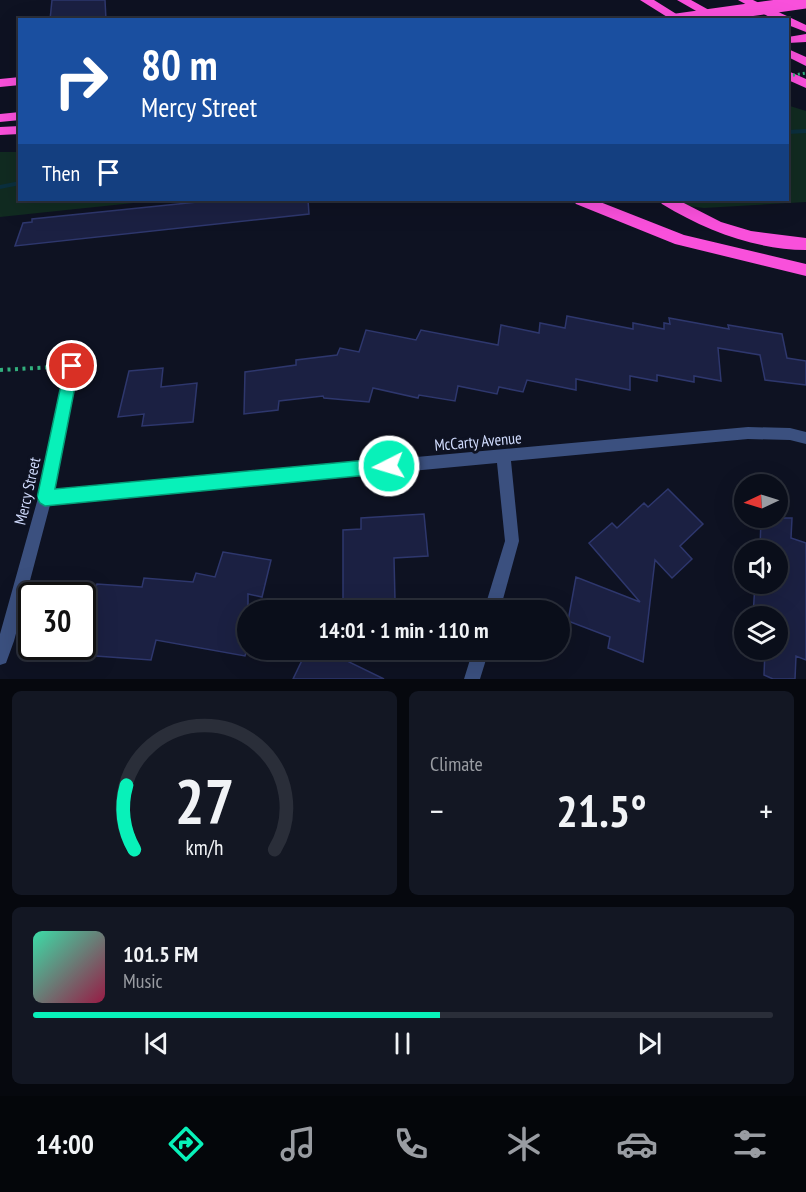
<!DOCTYPE html>
<html lang="en">
<head>
<meta charset="utf-8">
<style>
  body { margin:0; font-family:"PT Sans Narrow",sans-serif; background:#131723; color:#f1f3f6; height:100vh; display:flex; flex-direction:column; font-size:22px; white-space:nowrap }
  * { box-sizing:border-box; margin:0 }
  p { font-size:20px; color:#999ca2 }
  .icon { flex:none; width:33px; height:33px; fill:none; stroke:currentColor; stroke-width:2; stroke-linecap:round; stroke-linejoin:round }
  .map { position:relative; height:679px; overflow:hidden }
  .drawer { display:flex; flex-direction:column; gap:12px; padding:12px; background:#06080e; flex:1 }
  .drawer>* { flex:none }
  .hud { position:absolute; left:18px; top:18px; width:771px; height:183px; border-radius:0px; box-shadow:0 6px 24px #0002,0 0 0 2px #2a2e39; background:#1a4fa0; color:#fff; overflow:hidden }
  .needle { width:39px; rotate:266deg }
  .tools { position:absolute; left:734px; top:474px; display:grid; gap:12px }
  .tools a { display:grid; place-items:center; width:54px; height:54px; border-radius:50%; background:#0a0e1a; box-shadow:0 6px 24px #0002,0 0 0 2px #2a2e39; font-size:30px }
  .speed { position:absolute; left:18px; top:582px; display:flex; gap:12px; font-size:30px; font-weight:700; text-align:center }
  .speed>* { display:grid; place-content:center; width:78px; height:78px; border-radius:50%; background:#0a0e1a; box-shadow:0 6px 24px #0002,0 0 0 2px #2a2e39; line-height:1 }
  .speed .limit { border:3px solid #111; border-radius:9px; background:#fff; color:#111 }
  .pin { position:absolute; display:grid; place-items:center; width:51px; height:51px; color:#fff; margin:-26px; border:3px solid #fff; border-radius:50%; box-shadow:0 2px 6px #0007 }
  .me { position:absolute; width:66px; margin:-33px; rotate:265deg; stroke-linejoin:round; filter:drop-shadow(0 0 4px #0008) }
  .turn { display:flex; align-items:center; gap:21px; height:126px; padding:0 24px; font-size:27px }
  .turn .icon { width:78px; height:78px; stroke-width:2.5 }
  .turn b { display:block; font-size:42px; line-height:51px }
  .then { display:flex; align-items:center; height:57px; padding:0 24px; background:#0003; gap:12px; font-size:22px }
  .big { font-size:45px; font-weight:800; line-height:1.1 }
  .drawer .tile { flex:1; display:flex; flex-direction:column; justify-content:center; gap:9px; min-width:0; padding:0 21px; border-radius:9px; background:#131723 }
  .drawer .dial { align-items:center; gap:0 }
  .dial svg { height:156px; overflow:visible; fill:none; stroke:#2a2e39; stroke-width:7; stroke-linecap:round; text-anchor:middle }
  .dial text { fill:#f1f3f6; stroke:none }
  .song { display:flex; align-items:center; gap:18px }
  .cover { width:72px; height:72px; border-radius:9px; background:linear-gradient(135deg,hsl(160 70% 55%),hsl(340 70% 35%)) }
  .played { height:6px; border-radius:3px; background:linear-gradient(90deg,#08f1b9 55%,#2a2e39 55%) }
  .keys { display:flex; justify-content:space-around; direction:ltr }
  .heat { display:flex; justify-content:space-between; align-items:center; font-size:33px; direction:ltr }
  .drawer .tiles { flex:1; display:grid; gap:12px; grid-template-columns:1fr 1fr }
  .tile:last-child { grid-column:span 2 }
  .trip { position:absolute; left:237px; top:600px; width:333px; height:60px; border-radius:30px; background:#0a0e1a; box-shadow:0 6px 24px #0002,0 0 0 2px #2a2e39; font-weight:800; line-height:60px; text-align:center }
  .menu { display:flex; height:96px; justify-content:space-around; align-items:center; background:#04060a; color:#999ca2 }
  .menu .icon { width:42px; height:42px }
  .menu .on { color:#08f1b9 }
  .menu b { font-size:27px; color:#f1f3f6 }
  .map>svg:first-child { display:block }
</style>
</head>
<body>
<div class="map">
<svg width="806" height="679" viewBox="0 0 806 679">
  <rect width="100%" height="100%" fill="#0e1222"/>
  <path fill="#112b21" d="M790,106L806,111V202L704,208L642,200H788V107Z
    M0,152H19L20,200H162L0,217Z"/>
  <g fill="none" stroke-linecap="round" stroke-linejoin="round">
    <path fill="#0b2f3e" fill-rule="evenodd" d="M806,129V133L788,134V130Z
      M20,181V185L0,189V185Z"/>
  </g>
  <path fill="#1b2042" stroke="#2e376d" stroke-width="1.5" d="M52,0H105L106,20H50Z
    M217,200H308L309,214L15,246L23,223L32,222V219Z
    M567,316L633,329V323L664,329V323L670,324L669,318L729,329L728,325L782,334L787,358L806,361V385L765,380L760,355L718,348L721,381L694,376V382L657,375V381L630,376V390L576,379V390L527,380L523,392L499,387L497,394L458,386L455,401L419,395L418,398L373,388L369,402L324,398L323,396L279,401L278,410L244,414L245,372L296,365V360L337,355L340,348L359,352L366,330L416,340L421,330L498,345L501,325L539,333L540,323L565,328Z
    M163,368L161,387L197,383L193,422L142,426L144,414L118,417L129,371Z
    M668,489L703,524L680,546L692,559L672,578L655,560L643,662L608,648L610,637L568,621L576,577L640,602L589,543L612,523L617,528L644,503L648,507Z
    M424,514L428,556L394,558L395,600L343,604V530L361,529V518Z
    M761,518H792L791,538L806,543V660L796,656L795,679H773L764,675L765,650H777V616H753L755,584H777V550H760Z
    M223,552L271,560L262,597L248,594V645L245,656L156,640L151,660L82,655V627L97,584L142,587L144,578L193,582L196,573L215,577Z
    M307,650H354L349,662L384,679H293Z"/>
  <g fill="none" stroke-linecap="round" stroke-linejoin="round">
    <path stroke="#32af7d" stroke-width="4" stroke-dasharray="3 4.5" stroke-linecap="butt" d="M0,370L54,367"/>
    <path fill="#3b507f" fill-rule="evenodd" d="M72,361L76,362L78,366L54,490L748,427L790,428L806,432V444L790,440L748,439L511,461L519,541L500,610H484L505,541L497,463L50,505L14,641L6,663L0,665V634L38,498L66,366L68,362Z
      M473,650H489L480,679H464Z"/>
    <path fill="#f950db" fill-rule="evenodd" d="M640,0H654L686,20H672Z
      M677,0H691L727,20H712Z
      M738,0H753L806,25V32L788,25V20H775Z
      M806,34V42L788,43V37Z
      M788,49L806,57V66L788,57Z
      M788,71L806,79V88L788,80Z
      M20,77V85L0,87V79Z
      M20,112V120L0,122V114Z
      M20,126V134L0,135V127Z
      M573,200H595L684,235L806,264V276L675,244L576,204Z
      M659,200H678L721,222L751,231L806,238V250C753,249 707,231 662,204Z"/>
    <path stroke="#32af7d" stroke-width="3" stroke-dasharray="2 3" stroke-linecap="butt" d="M788,76L806,73"/>
    <path stroke="#f950db" stroke-width="13" d="M677,20L806,2"/>
  </g>
  <path fill="#08f1b9" stroke="#059d78" stroke-width="1.5" d="M72,360L77,362L79,366L55,489L389,458L394,460L397,466L394,471L389,473L45,506L40,503L37,498L65,366L67,362Z"/>
  <g text-anchor="middle" dominant-baseline="central" stroke-width="6" stroke-linejoin="round" paint-order="stroke">
    <g font-size="16" fill="#d0dbfd" stroke="#0e1222">
      <text transform="translate(478 441) rotate(-5)">McCarty Avenue</text>
      <text transform="translate(27 491) rotate(-77)">Mercy Street</text>
    </g>
  </g>
</svg>
<div class="tools">
<a><svg class="needle" viewBox="-14 -14 28 28"><path d="M0-13l5 13h-10z" fill="#e53935"/><path d="M0 13l5-13h-10z" fill="#999ca2"/></svg></a>
<a><svg class="icon" aria-label="sound" viewBox="0 0 24 24"><path d="M4 9h4l5-4v14l-5-4H4zM17 9q2 3 0 6"/></svg></a>
<a><svg class="icon" aria-label="layers" viewBox="0 0 24 24"><path d="M12 4l9 5-9 5-9-5zM3 14l9 5 9-5"/></svg></a>
</div>
<div class="speed"><div class="limit">30</div></div>
<div class="pin" style="left:72px;top:366px;background:#d93025"><svg class="icon" aria-label="arrive" viewBox="0 0 24 24"><path d="M6 21V4h12l-3 4 3 4H6"/></svg></div>
<svg class="me" style="left:389px;top:466px" viewBox="-20 -20 40 40"><circle r="17" fill="#08f1b9" stroke="#fff" stroke-width="3"/><path d="M0-11L8 9 0 5-8 9z" fill="#fff"/></svg>
<div class="trip">14:01 · 1 min · 110 m</div>
<div class="hud">
<div class="turn"><svg class="icon" aria-label="right" viewBox="0 0 24 24"><path d="M7 20v-9h11M14 6l5 5-5 5"/></svg><div><b>80 m</b>Mercy Street</div></div>
<div class="then">Then<svg class="icon" aria-label="arrive" viewBox="0 0 24 24"><path d="M6 21V4h12l-3 4 3 4H6"/></svg></div>
</div>
</div>
<section class="drawer">
<div class="tiles">
<div class="tile dial"><svg viewBox="0 0 100 80">
<path d="M14 69A42 42 0 1 1 86 69"/>
<path d="M14 69A42 42 0 0 1 10 36" stroke="#08f1b9"/>
<text x="50" y="56" font-size="32" font-weight="700">27</text>
<text x="50" y="72" font-size="11">km/h</text>
</svg></div>
<div class="tile"><p>Climate</p>
<div class="heat"><a>−</a><b class="big">21.5°</b><a>+</a></div>
</div>
<div class="tile">
<div class="song"><i class="cover"></i><div><b>101.5 FM</b><p>Music</p></div></div>
<div class="played"></div>
<div class="keys"><svg class="icon" aria-label="previous" viewBox="0 0 24 24"><path d="M18 5L8 12l10 7zM5 5v14"/></svg><svg class="icon" aria-label="pause" viewBox="0 0 24 24"><path d="M8 5v14M16 5v14"/></svg><svg class="icon" aria-label="next" viewBox="0 0 24 24"><path d="M6 5l10 7-10 7zM19 5v14"/></svg></div>
</div>
</div>
</section>
<nav class="menu">
<b>14:00</b>
<svg class="icon on" aria-label="directions" viewBox="0 0 24 24"><path d="M12 3l9 9-9 9-9-9zM9 14v-3h6M13 9l2 2-2 2"/></svg>
<svg class="icon" aria-label="music" viewBox="0 0 24 24"><path d="M9 18V5l10-2v13"/><circle cx="6" cy="18" r="3"/><circle cx="16" cy="16" r="3"/></svg>
<svg class="icon" aria-label="phone" viewBox="0 0 24 24"><path d="M5 4h4l2 5-3 2q2 4 5 5l2-3 5 2v4C11 20 4 13 5 4z"/></svg>
<svg class="icon" aria-label="climate" viewBox="0 0 24 24"><path d="M12 3v18M4 7l16 10M4 17L20 7"/></svg>
<svg class="icon" aria-label="car" viewBox="0 0 24 24"><path d="M5 17H2v-5l4-1 3-4h7l3 4 3 1v5h-3M9 17h6M6 11h13"/><circle cx="7" cy="17" r="2"/><circle cx="17" cy="17" r="2"/></svg>
<svg class="icon" aria-label="filters" viewBox="0 0 24 24"><path d="M4 7h16M4 17h16"/><circle cx="9" cy="7" r="2"/><circle cx="15" cy="17" r="2"/></svg>
</nav>
</body>
</html>
